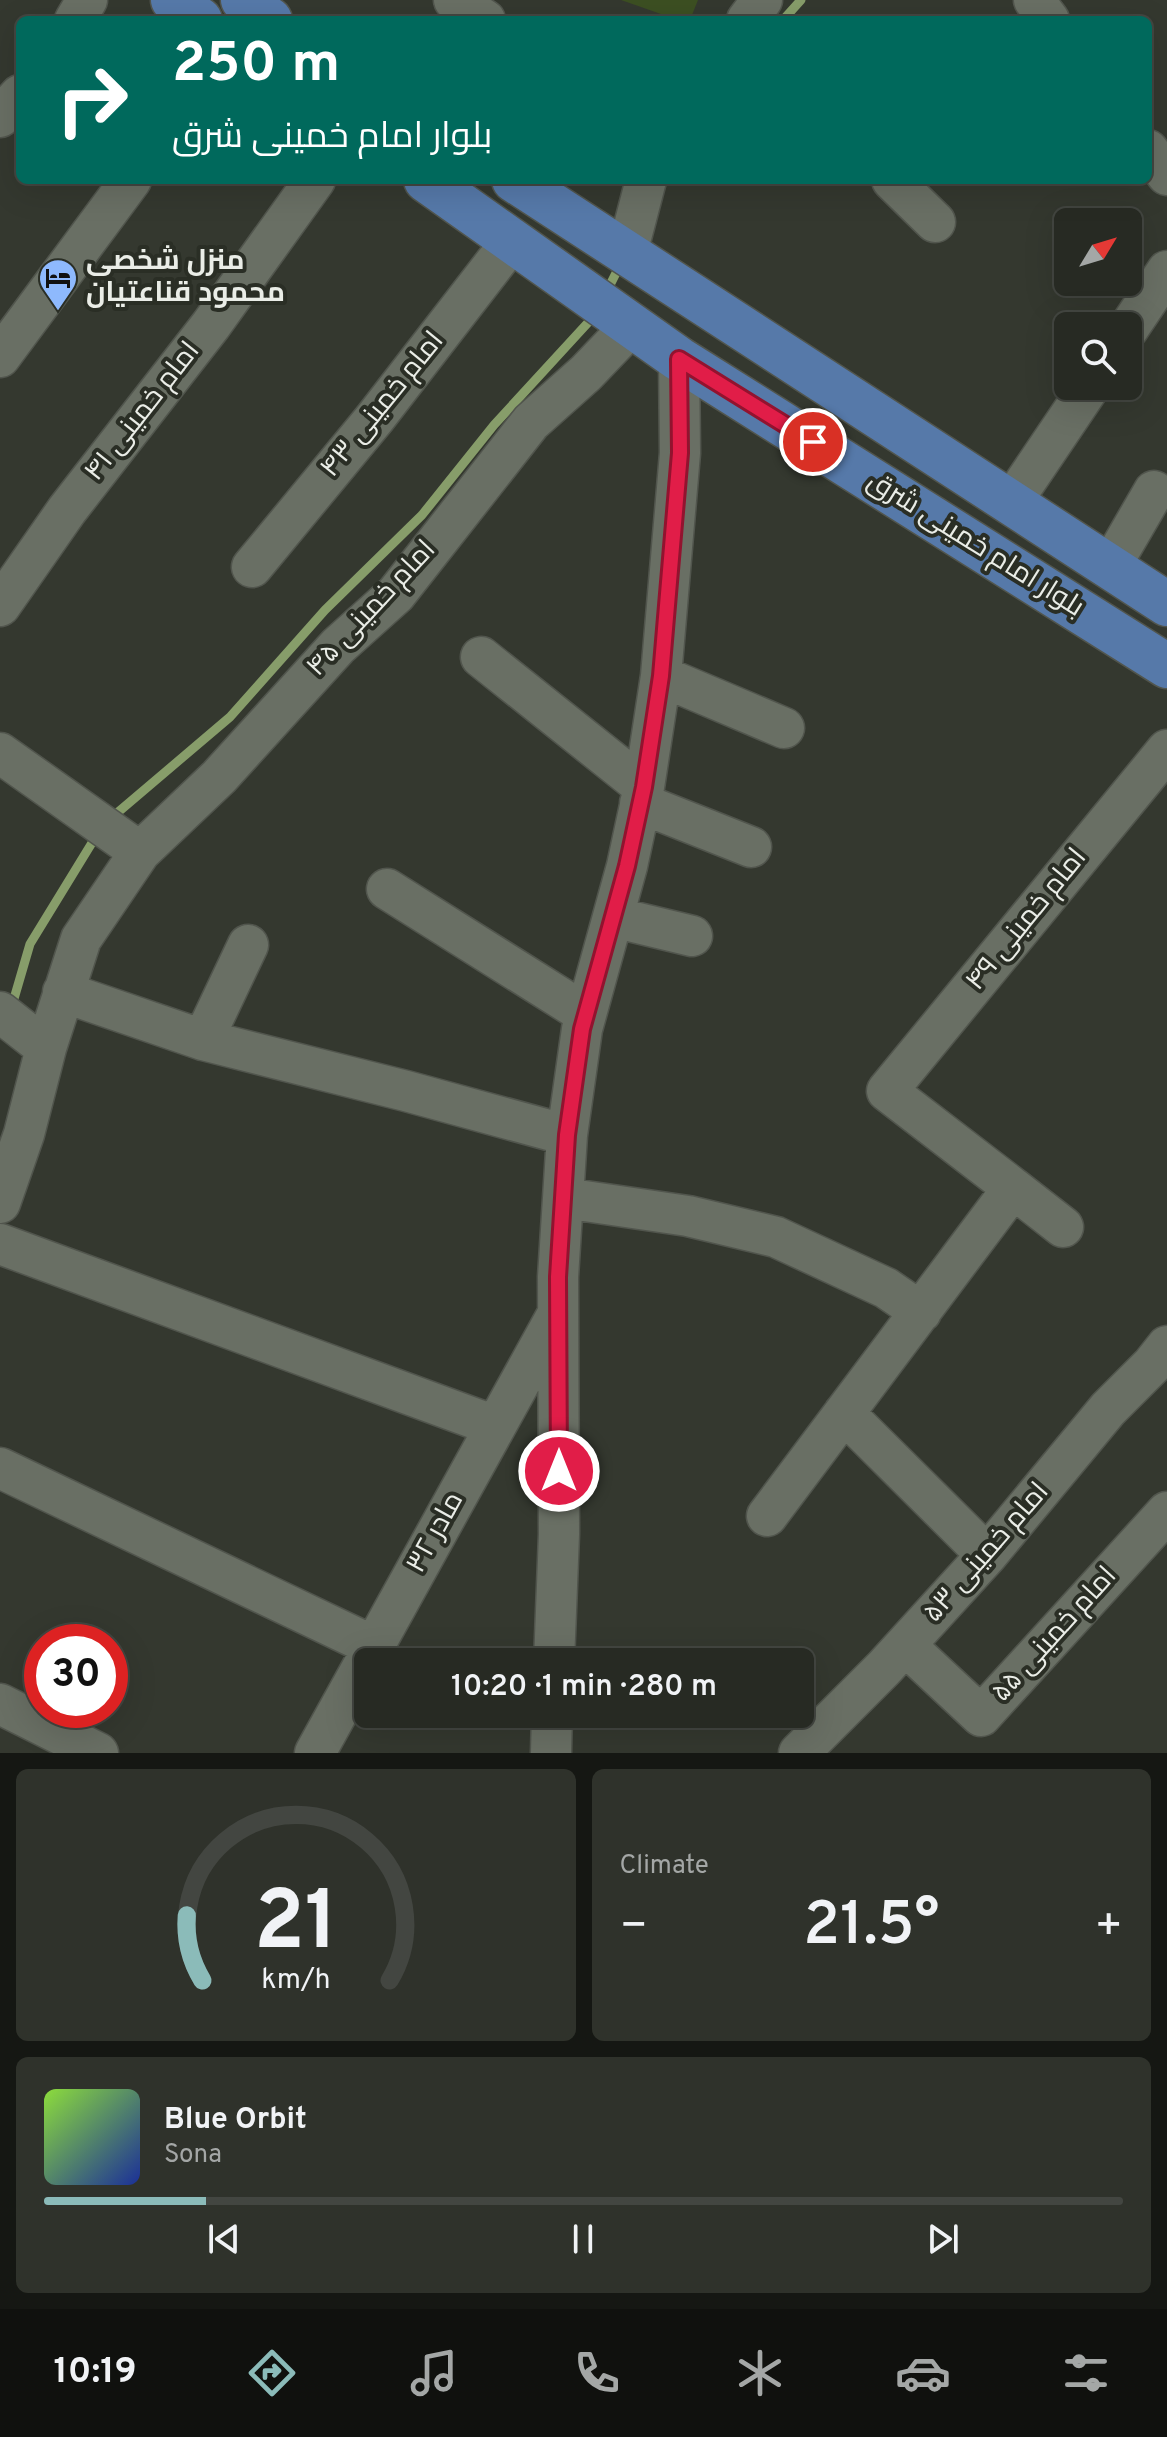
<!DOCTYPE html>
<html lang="en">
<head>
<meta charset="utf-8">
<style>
  body { margin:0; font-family:Overpass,Cairo,sans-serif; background:#2f322b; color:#f1f3f6; height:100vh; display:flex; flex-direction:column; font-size:30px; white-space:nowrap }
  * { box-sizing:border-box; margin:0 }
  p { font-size:26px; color:#a4a7a6 }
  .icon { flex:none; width:44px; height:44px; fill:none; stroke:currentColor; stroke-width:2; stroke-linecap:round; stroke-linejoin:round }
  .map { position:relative; height:1753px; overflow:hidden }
  .panel { display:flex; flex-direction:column; gap:16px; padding:16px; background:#151713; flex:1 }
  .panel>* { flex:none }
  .guide { position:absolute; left:16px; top:16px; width:1136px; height:168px; border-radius:12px; box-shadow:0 8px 32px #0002,0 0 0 2px #434641; background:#00695c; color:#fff; overflow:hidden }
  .needle { width:52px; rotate:52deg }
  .fabs { position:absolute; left:1054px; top:208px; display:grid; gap:16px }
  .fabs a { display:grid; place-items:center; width:88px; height:88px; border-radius:12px; background:#272a23; box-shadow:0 8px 32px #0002,0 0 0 2px #434641; font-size:40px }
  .speed { position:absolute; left:24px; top:1624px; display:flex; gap:16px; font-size:40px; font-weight:700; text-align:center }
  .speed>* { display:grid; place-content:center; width:104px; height:104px; border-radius:50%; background:#272a23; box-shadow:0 8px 32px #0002,0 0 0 2px #434641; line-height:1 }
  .speed .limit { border:12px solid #d22; background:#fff; color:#111 }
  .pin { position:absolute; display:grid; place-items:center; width:68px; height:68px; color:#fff; margin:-34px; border:4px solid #fff; border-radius:50%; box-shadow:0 2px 8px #0007 }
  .me { position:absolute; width:88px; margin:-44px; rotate:0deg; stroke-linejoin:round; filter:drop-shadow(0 0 6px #0008) }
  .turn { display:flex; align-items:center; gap:28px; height:168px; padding:0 24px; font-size:36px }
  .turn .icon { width:104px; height:104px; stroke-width:2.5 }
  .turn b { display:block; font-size:56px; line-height:68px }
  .big { font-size:60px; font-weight:600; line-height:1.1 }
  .panel .card { flex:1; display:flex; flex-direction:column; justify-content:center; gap:12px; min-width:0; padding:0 28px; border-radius:12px; background:#2f322b }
  .panel .dial { align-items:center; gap:0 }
  .dial svg { height:208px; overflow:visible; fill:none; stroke:#434641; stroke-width:7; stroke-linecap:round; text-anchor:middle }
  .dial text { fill:#f1f3f6; stroke:none }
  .song { display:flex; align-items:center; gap:24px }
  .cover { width:96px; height:96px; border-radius:12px; background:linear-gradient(135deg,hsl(90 70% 55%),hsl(230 70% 35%)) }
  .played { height:8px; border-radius:4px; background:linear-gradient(90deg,#8bbbb9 15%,#434641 15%) }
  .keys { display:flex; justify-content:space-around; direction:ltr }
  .heat { display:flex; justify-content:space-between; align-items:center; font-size:44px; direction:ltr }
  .panel .tiles { flex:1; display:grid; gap:16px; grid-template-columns:1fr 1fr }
  .card:last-child { grid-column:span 2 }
  .trip { position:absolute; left:354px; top:1648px; width:460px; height:80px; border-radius:12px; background:#272a23; box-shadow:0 8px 32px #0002,0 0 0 2px #434641; font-weight:600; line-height:80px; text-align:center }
  .dock { display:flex; height:128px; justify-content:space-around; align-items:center; background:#10110e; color:#a4a7a6 }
  .dock .icon { width:56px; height:56px }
  .dock .active { color:#8bbbb9 }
  .dock b { font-size:36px; color:#f1f3f6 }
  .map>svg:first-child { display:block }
</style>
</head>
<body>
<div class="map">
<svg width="1167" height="1753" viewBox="0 0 1167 1753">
  <rect width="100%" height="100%" fill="#34382f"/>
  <path fill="#3c4f22" d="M621,0H698L690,20H678Z"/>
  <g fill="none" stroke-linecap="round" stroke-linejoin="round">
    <path stroke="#879d6a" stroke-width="9" d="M783,20L801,0
      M605,295L620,265
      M110,819L230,717L325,610L422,515L494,425L595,315
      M11,1009L30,944L98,833"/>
    <defs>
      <path id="minor" d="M454,0L485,20
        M1034,0L1049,20
        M75,20L87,0
        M747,20L762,0
        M0,117L20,95
        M1148,150L1167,175
        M892,180L935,222
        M627,253L646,180
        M1128,329L1167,271
        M0,357L131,180
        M1011,503L1090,386
        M252,567L375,418L512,241
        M1110,567L1154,491
        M0,606L67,510L211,325L315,180
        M481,657L644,787
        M661,676L784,728
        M0,753L140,852L81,939L46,1048
        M640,803L751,847
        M140,852L219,777L338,646L396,594L531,422L586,373L631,326
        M387,889L586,1014
        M613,917L692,936
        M63,992L203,1040L406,1091L567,1135
        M0,1012L46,1048L24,1134L0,1203
        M203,1040L248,945
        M1013,1188L1063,1227
        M564,1198L688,1216L776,1237L886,1288L921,1312
        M0,1244L495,1426
        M844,1413L987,1555
        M0,1468L373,1646
        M767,1516L1013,1188L887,1091L1167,750
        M905,1645L981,1716L1167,1512
        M554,1662L559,1534L558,1277L567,1135L582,1029L627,866L644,787L661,676L680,453L679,359
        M0,1704L98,1753
        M315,1753L556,1317
        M551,1753L552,1714
        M799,1753L884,1668L987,1555L1108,1409L1152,1365L1167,1346"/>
      <path id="major" d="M173,0L200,20
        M243,0L270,20
        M426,180L679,359L1167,666
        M514,180L1167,604"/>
    </defs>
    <use href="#minor" stroke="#51554d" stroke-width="43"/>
    <use href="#major" stroke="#51554d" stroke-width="47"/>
    <use href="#minor" stroke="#696f64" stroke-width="40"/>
    <use href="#major" stroke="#5679a9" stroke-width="44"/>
  </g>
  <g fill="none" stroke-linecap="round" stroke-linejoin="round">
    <defs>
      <path id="route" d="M559,1471L558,1277L567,1135L582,1029L627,866L644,787L661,676L680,453L679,359L813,442"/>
    </defs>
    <use href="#route" stroke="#92132f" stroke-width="20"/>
    <use href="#route" stroke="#e11d48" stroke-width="14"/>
  </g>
  <defs>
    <symbol id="hotel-pin" viewBox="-11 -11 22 30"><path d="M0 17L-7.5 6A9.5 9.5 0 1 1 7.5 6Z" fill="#8eb9fd" stroke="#2a2e25"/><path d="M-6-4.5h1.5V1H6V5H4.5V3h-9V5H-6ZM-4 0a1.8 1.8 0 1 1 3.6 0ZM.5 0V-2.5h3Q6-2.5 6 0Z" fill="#111"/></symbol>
  </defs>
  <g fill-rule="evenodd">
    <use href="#hotel-pin" x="36" y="256" width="44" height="60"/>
  </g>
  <g text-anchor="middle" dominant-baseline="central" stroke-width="8" stroke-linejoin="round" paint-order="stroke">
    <g font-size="28" font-weight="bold" fill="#eaede7" stroke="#2a2e25" text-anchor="start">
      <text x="86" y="262">منزل شخصی<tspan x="86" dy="32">محمود قناعتیان</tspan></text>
    </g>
    <g font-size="28" fill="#eaede7" stroke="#2a2e25">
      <text transform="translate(383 405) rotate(-51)">امام خمینی ۴۳</text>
      <text transform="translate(143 412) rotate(-52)">امام خمینی ۴۱</text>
      <text transform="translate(975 545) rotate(32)">بلوار امام خمینی شرق</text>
      <text transform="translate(372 609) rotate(-47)">امام خمینی ۴۵</text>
      <text transform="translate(1027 920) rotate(-51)">امام خمینی ۴۹</text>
      <text transform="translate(436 1533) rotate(-61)">مادر ۳۲</text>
      <text transform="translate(987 1553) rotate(-49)">امام خمینی ۵۳</text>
      <text transform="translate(1055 1635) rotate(-48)">امام خمینی ۵۵</text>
    </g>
  </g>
</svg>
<div class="fabs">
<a><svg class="needle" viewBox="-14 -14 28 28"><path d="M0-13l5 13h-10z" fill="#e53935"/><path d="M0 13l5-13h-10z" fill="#a4a7a6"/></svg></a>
<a><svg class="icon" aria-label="search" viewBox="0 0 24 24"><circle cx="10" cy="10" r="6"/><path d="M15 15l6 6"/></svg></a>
</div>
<div class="speed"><div class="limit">30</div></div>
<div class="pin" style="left:813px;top:442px;background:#d93025"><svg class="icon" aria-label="arrive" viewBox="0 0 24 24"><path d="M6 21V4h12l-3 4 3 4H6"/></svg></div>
<svg class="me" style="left:559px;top:1471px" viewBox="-20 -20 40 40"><circle r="17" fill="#e11d48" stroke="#fff" stroke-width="3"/><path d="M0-11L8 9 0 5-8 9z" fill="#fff"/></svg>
<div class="trip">10:20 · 1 min · 280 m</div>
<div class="guide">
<div class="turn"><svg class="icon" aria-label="right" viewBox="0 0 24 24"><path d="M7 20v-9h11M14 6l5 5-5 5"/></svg><div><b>250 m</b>بلوار امام خمینی شرق</div></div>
</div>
</div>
<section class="panel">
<div class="tiles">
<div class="card dial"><svg viewBox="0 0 100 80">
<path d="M14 69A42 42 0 1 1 86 69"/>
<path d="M14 69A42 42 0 0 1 8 44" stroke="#8bbbb9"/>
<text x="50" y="56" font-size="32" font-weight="700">21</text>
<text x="50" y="72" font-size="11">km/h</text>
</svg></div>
<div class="card"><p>Climate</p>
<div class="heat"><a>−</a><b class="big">21.5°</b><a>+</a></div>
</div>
<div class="card">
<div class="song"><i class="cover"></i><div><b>Blue Orbit</b><p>Sona</p></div></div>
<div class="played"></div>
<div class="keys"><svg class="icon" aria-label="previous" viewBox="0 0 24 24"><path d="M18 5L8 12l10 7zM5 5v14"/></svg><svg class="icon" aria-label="pause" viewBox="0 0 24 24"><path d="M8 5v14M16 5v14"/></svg><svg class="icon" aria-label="next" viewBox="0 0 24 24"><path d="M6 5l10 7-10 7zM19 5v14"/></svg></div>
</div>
</div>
</section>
<nav class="dock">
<b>10:19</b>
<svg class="icon active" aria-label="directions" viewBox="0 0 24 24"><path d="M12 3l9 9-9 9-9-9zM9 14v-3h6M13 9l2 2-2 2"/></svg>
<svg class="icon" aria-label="music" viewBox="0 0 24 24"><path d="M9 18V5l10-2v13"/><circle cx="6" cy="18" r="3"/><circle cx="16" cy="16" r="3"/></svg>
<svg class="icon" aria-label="phone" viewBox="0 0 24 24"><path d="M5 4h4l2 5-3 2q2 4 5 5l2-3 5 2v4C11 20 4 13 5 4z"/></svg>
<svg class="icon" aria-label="climate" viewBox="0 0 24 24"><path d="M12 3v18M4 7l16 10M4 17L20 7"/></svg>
<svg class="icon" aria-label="car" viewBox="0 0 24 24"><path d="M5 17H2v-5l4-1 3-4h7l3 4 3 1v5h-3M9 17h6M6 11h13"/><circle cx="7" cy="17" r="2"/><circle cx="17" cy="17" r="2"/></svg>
<svg class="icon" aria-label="filters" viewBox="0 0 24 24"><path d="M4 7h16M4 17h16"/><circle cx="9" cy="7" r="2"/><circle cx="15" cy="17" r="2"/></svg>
</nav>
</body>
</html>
